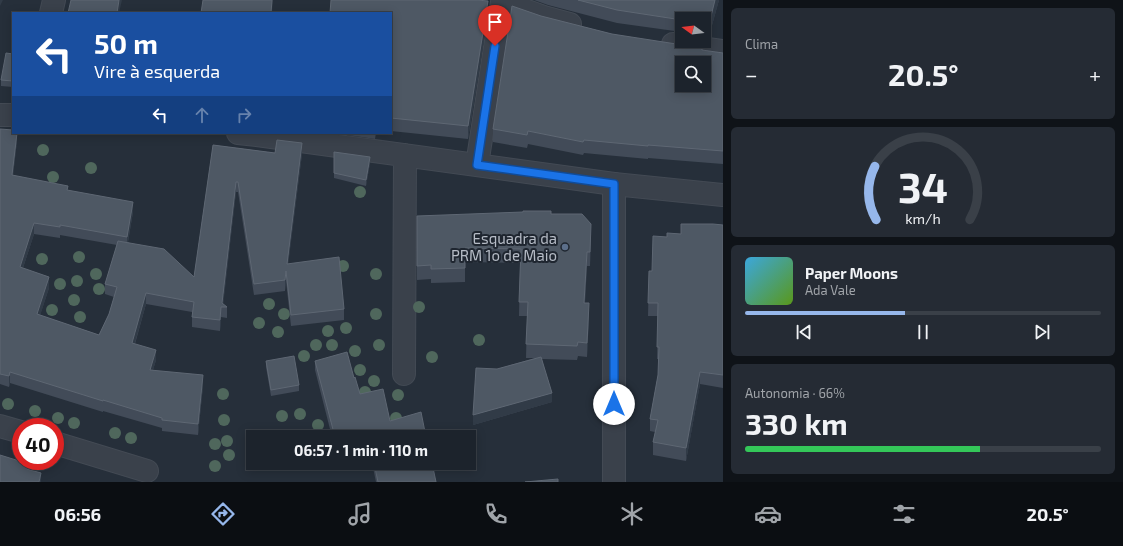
<!DOCTYPE html>
<html lang="pt">
<head>
<meta charset="utf-8">
<style>
  body { margin:0; font-family:"Exo 2",sans-serif; background:#252b34; color:#f1f3f6; height:100vh; display:flex; flex-direction:column; font-size:15px; white-space:nowrap }
  * { box-sizing:border-box; margin:0 }
  p { font-size:13px; color:#a0a4a9 }
  .icon { flex:none; width:22px; height:22px; fill:none; stroke:currentColor; stroke-width:2; stroke-linecap:round; stroke-linejoin:round }
  .map { position:relative; flex:1; overflow:hidden }
  .panel { display:flex; flex-direction:column; gap:8px; padding:8px; background:#0f1318; width:400px }
  .panel>* { flex:none }
  .guide { position:absolute; left:12px; top:12px; width:380px; height:122px; border-radius:0px; box-shadow:0 2px 10px #0003,0 0 0 1px #3a4048; background:#1a4fa0; color:#fff; overflow:hidden }
  .needle { width:26px; rotate:285deg }
  .controls { position:absolute; left:675px; top:12px; display:grid; gap:8px }
  .controls a { display:grid; place-items:center; width:36px; height:36px; border-radius:0px; background:#1c232c; box-shadow:0 2px 10px #0003,0 0 0 1px #3a4048; font-size:20px }
  .speed { position:absolute; left:12px; top:418px; display:flex; gap:8px; font-size:20px; font-weight:700; text-align:center }
  .speed>* { display:grid; place-content:center; width:52px; height:52px; border-radius:50%; background:#1c232c; box-shadow:0 2px 10px #0003,0 0 0 1px #3a4048; line-height:1 }
  .speed .limit { border:6px solid #d22; background:#fff; color:#111 }
  .pin { position:absolute; display:grid; place-items:center; width:34px; height:34px; color:#fff; margin:-41px -17px; border-radius:50% 50% 50% 0; rotate:-45deg; box-shadow:0 0 4px #0007 }
  .pin .icon { rotate:45deg }
  .me { position:absolute; width:44px; margin:-22px; rotate:0deg; stroke-linejoin:round; filter:drop-shadow(0 0 3px #0008) }
  .turn { display:flex; align-items:center; gap:14px; height:84px; padding:0 16px; font-size:18px }
  .turn .icon { width:52px; height:52px; stroke-width:2.5 }
  .turn b { display:block; font-size:28px; line-height:34px }
  .lanes { display:flex; align-items:center; height:38px; padding:0 16px; background:#0003; justify-content:center; gap:20px; direction:ltr }
  .lanes .off { opacity:.35 }
  .big { font-size:30px; font-weight:700; line-height:1.1 }
  .panel .widget { flex:1; display:flex; flex-direction:column; justify-content:center; gap:6px; min-width:0; padding:0 14px; border-radius:6px; background:#252b34 }
  .panel .dial { align-items:center; gap:0 }
  .dial svg { height:104px; overflow:visible; fill:none; stroke:#3a4048; stroke-width:7; stroke-linecap:round; text-anchor:middle }
  .dial text { fill:#f1f3f6; stroke:none }
  .song { display:flex; align-items:center; gap:12px }
  .cover { width:48px; height:48px; border-radius:6px; background:linear-gradient(135deg,hsl(200 70% 55%),hsl(90 70% 35%)) }
  .played { height:4px; border-radius:2px; background:linear-gradient(90deg,#96b7eb 45%,#3a4048 45%) }
  .keys { display:flex; justify-content:space-around; direction:ltr }
  .heat { display:flex; justify-content:space-between; align-items:center; font-size:22px; direction:ltr }
  .charge { height:6px; border-radius:3px; background:linear-gradient(90deg,#34c759 66%,#3a4048 0) }
  .trip { position:absolute; left:246px; top:430px; width:230px; height:40px; border-radius:0px; background:#1c232c; box-shadow:0 2px 10px #0003,0 0 0 1px #3a4048; font-weight:700; line-height:40px; text-align:center }
  .tabs { display:flex; height:64px; justify-content:space-around; align-items:center; background:#0b0e12; color:#a0a4a9 }
  .tabs .icon { width:28px; height:28px }
  .tabs .active { color:#96b7eb }
  .tabs b { font-size:18px; color:#f1f3f6 }
  main { display:flex; flex:1; min-height:0 }
  .map>svg:first-child { display:block }
</style>
</head>
<body>
<main>
<div class="map">
<svg width="723" height="482" viewBox="0 0 723 482">
  <rect width="100%" height="100%" fill="#262f3a"/>
  <g fill="none" stroke-linecap="round" stroke-linejoin="round">
    <defs>
      <path id="minor" d="M51,13L54,0
        M673,44L723,51
        M0,115H13
        M238,133L257,135L614,184
        M477,165L502,2L544,17L570,24
        M404,374L405,155
        M0,426L21,432
        M55,443L147,471"/>
      <path id="tertiary" d="M614,482V184L723,195"/>
    </defs>
    <use href="#minor" stroke="#434a54" stroke-width="24"/>
    <use href="#tertiary" stroke="#434a54" stroke-width="24"/>
    <use href="#minor" stroke="#3a414b" stroke-width="22"/>
    <use href="#tertiary" stroke="#3a414b" stroke-width="22"/>
  </g>
  <g fill="#4f675c">
    <circle cx="43" cy="150" r="6"/>
    <circle cx="91" cy="168" r="6"/>
    <circle cx="53" cy="177" r="6"/>
    <circle cx="360" cy="192" r="6"/>
    <circle cx="79" cy="257" r="6"/>
    <circle cx="42" cy="259" r="6"/>
    <circle cx="343" cy="266" r="6"/>
    <circle cx="96" cy="274" r="6"/>
    <circle cx="376" cy="274" r="6"/>
    <circle cx="77" cy="281" r="6"/>
    <circle cx="60" cy="284" r="6"/>
    <circle cx="99" cy="289" r="6"/>
    <circle cx="74" cy="300" r="6"/>
    <circle cx="269" cy="304" r="6"/>
    <circle cx="419" cy="307" r="6"/>
    <circle cx="52" cy="310" r="6"/>
    <circle cx="284" cy="314" r="6"/>
    <circle cx="376" cy="314" r="6"/>
    <circle cx="80" cy="317" r="6"/>
    <circle cx="259" cy="323" r="6"/>
    <circle cx="346" cy="328" r="6"/>
    <circle cx="328" cy="331" r="6"/>
    <circle cx="278" cy="332" r="6"/>
    <circle cx="479" cy="340" r="6"/>
    <circle cx="316" cy="345" r="6"/>
    <circle cx="332" cy="345" r="6"/>
    <circle cx="379" cy="345" r="6"/>
    <circle cx="355" cy="351" r="6"/>
    <circle cx="304" cy="356" r="6"/>
    <circle cx="432" cy="357" r="6"/>
    <circle cx="360" cy="370" r="6"/>
    <circle cx="374" cy="381" r="6"/>
    <circle cx="365" cy="392" r="6"/>
    <circle cx="223" cy="394" r="6"/>
    <circle cx="398" cy="395" r="6"/>
    <circle cx="8" cy="404" r="6"/>
    <circle cx="35" cy="411" r="6"/>
    <circle cx="300" cy="414" r="6"/>
    <circle cx="282" cy="416" r="6"/>
    <circle cx="58" cy="418" r="6"/>
    <circle cx="396" cy="418" r="6"/>
    <circle cx="224" cy="420" r="6"/>
    <circle cx="74" cy="423" r="6"/>
    <circle cx="318" cy="425" r="6"/>
    <circle cx="115" cy="433" r="6"/>
    <circle cx="131" cy="438" r="6"/>
    <circle cx="227" cy="441" r="6"/>
    <circle cx="215" cy="444" r="6"/>
    <circle cx="229" cy="455" r="6"/>
    <circle cx="215" cy="466" r="6"/>
  </g>
  <path fill="#424b58" fill-rule="evenodd" d="M534,0H719L709,36H704V19H682V32L617,23L548,5Z
    M391,13L488,14L468,139L391,131Z
    M541,16L612,34L702,50L723,53V164L648,158V159L584,153L583,155L528,144L527,148L493,142V129Z
    M13,54V87L1,86V80Z
    M0,129L17,141L13,175L68,191L133,212L128,242L194,277L213,145L275,153L302,154L288,264L344,309V320L291,326L286,281L285,291L254,295L238,192H236L223,304L227,307V318L221,317L220,331L192,327V312L146,304L135,344L156,360L153,370L203,386L198,435L162,431V428L103,411V412L10,383L9,387L0,384ZM34,234L60,238V235L117,245L105,284V294L114,297L109,314L99,335L40,315L49,288L23,268Z
    M334,133H376L375,139Z
    M334,152L370,163L366,186L334,178Z
    M551,214L591,238L590,266H587L585,303L589,317L587,357L578,356L577,360L542,359L552,402L473,425L497,369L535,358H526L527,316H519L520,263L465,262V282L431,283V279L417,280V216Z
    M723,225V388L700,384L686,461L653,455V442L655,432L650,431V419L658,375L659,359H657L658,316H648L649,271H652L667,237Z
    M266,361L299,385V391L271,396L266,367Z
    M315,361L354,378L360,394L390,421L426,437H332L315,370Z
    M372,463H432L436,482H376Z"/>
  <path fill="#313b47" d="M0,0H3L0,6Z
    M119,0H122L119,13H117Z
    M272,0H273L272,13H271Z
    M715,0H719L709,36V24Z
    M488,1V14L468,139V126Z
    M17,133V141L12,186V175Z
    M302,143V154L287,274V264Z
    M370,157V163L366,186V180Z
    M236,182V192L223,307L222,303Z
    M133,202V212L127,247V237Z
    M34,223V234L20,277V267Z
    M591,224V238L590,266V252Z
    M587,252V266L584,317V303Z
    M286,271V281L285,291V280Z
    M49,277V288L37,325V314Z
    M146,293V304L132,353V343Z
    M589,303V317L587,357V343Z
    M221,307V317L220,331V320Z
    M156,350V360L150,380V370Z
    M10,372V383L9,387V376Z
    M700,372V384L686,461V448Z
    M203,375V386L198,435V424Z
    M552,393V402L473,425V415Z
    M41,473V482H39Z"/>
  <path fill="#4e5864" stroke="#5e6773" fill-rule="evenodd" d="M71,0H119L117,13H68Z
    M203,0H272L271,13H201Z
    M331,0H477L488,1L468,126L391,118V13H330Z
    M578,0H715L709,24L704,23V19H682V20L617,10Z
    M512,6L541,16L612,34L702,48V50L723,53V151L648,145V146L584,140L583,142L528,131L527,135L493,129ZM682,63H704V85H682Z
    M6,53L13,54V81L1,80Z
    M0,129L13,130V133H17L12,175L68,186L67,190L133,202L127,237L60,225V227L34,223L20,267L49,277L37,314L99,335L109,314L117,287L105,284L118,241L164,249L194,277L213,145L275,153L277,140L302,143L287,264L339,257L344,309L291,315L286,271L285,280L254,284L238,182H236L222,303L227,307H221L220,320L192,317L194,302L146,293L132,343L156,350L150,370L203,375L198,424L162,420V418L103,400V401L10,372L9,376L0,374Z
    M334,152L370,157L366,180L334,173Z
    M523,211H551V214H582L591,224L590,252H587L584,303H589L587,343L578,342L577,346L526,344L528,302H519L521,249L465,248V268L431,269V265L417,266V216L523,212Z
    M681,224H713L723,225V375L700,372L686,448L653,442L658,420L650,419L658,375L659,347H657L658,303H648L649,271H652L653,236L667,237V233L681,234Z
    M347,352L354,378L355,377L360,394L383,389L390,421L421,412L426,437H335L315,361Z
    M294,356L299,385L271,390L266,361Z
    M541,357L552,393L473,415L476,368L497,369Z
    M0,455L29,464L27,469L41,473L39,482H0Z
    M374,463H432L436,482H378Z
    M558,479V482H525Z"/>
  <g fill="none" stroke-linecap="round" stroke-linejoin="round">
    <defs>
      <path id="route" d="M495,46L477,165L614,184V404"/>
    </defs>
    <use href="#route" stroke="#114b97" stroke-width="10"/>
    <use href="#route" stroke="#1a73e8" stroke-width="7"/>
  </g>
  <circle fill="#5c6f8a" stroke="#1f2630" stroke-width="1.5" cx="565" cy="247" r="4"/>
  <g text-anchor="middle" dominant-baseline="central" stroke-width="4" stroke-linejoin="round" paint-order="stroke">
    <g font-size="15" fill="#b6bcc6" stroke="#1f2630" text-anchor="end">
      <text x="557" y="238">Esquadra da<tspan x="557" dy="17">PRM 1o de Maio</tspan></text>
    </g>
  </g>
</svg>
<div class="controls">
<a><svg class="needle" viewBox="-14 -14 28 28"><path d="M0-13l5 13h-10z" fill="#e53935"/><path d="M0 13l5-13h-10z" fill="#a0a4a9"/></svg></a>
<a><svg class="icon" aria-label="search" viewBox="0 0 24 24"><circle cx="10" cy="10" r="6"/><path d="M15 15l6 6"/></svg></a>
</div>
<div class="speed"><div class="limit">40</div></div>
<div class="pin" style="left:495px;top:46px;background:#d93025"><svg class="icon" aria-label="arrive" viewBox="0 0 24 24"><path d="M6 21V4h12l-3 4 3 4H6"/></svg></div>
<svg class="me" style="left:614px;top:404px" viewBox="-20 -20 40 40"><circle r="19" fill="#fff"/><path d="M0-13L10 11 0 6-10 11z" fill="#1a73e8"/></svg>
<div class="trip">06:57 · 1 min · 110 m</div>
<div class="guide">
<div class="turn"><svg class="icon" aria-label="left" viewBox="0 0 24 24"><path d="M17 20v-9H6M10 6l-5 5 5 5"/></svg><div><b>50 m</b>Vire à esquerda</div></div>
<div class="lanes"><svg class="icon" aria-label="left" viewBox="0 0 24 24"><path d="M17 20v-9H6M10 6l-5 5 5 5"/></svg><svg class="icon off" aria-label="ahead" viewBox="0 0 24 24"><path d="M12 20V5M6 11l6-6 6 6"/></svg><svg class="icon off" aria-label="right" viewBox="0 0 24 24"><path d="M7 20v-9h11M14 6l5 5-5 5"/></svg></div>
</div>
</div>
<section class="panel">
<div class="widget"><p>Clima</p>
<div class="heat"><a>−</a><b class="big">20.5°</b><a>+</a></div>
</div>
<div class="widget dial"><svg viewBox="0 0 100 80">
<path d="M14 69A42 42 0 1 1 86 69"/>
<path d="M14 69A42 42 0 0 1 13 28" stroke="#96b7eb"/>
<text x="50" y="56" font-size="32" font-weight="700">34</text>
<text x="50" y="72" font-size="11">km/h</text>
</svg></div>
<div class="widget">
<div class="song"><i class="cover"></i><div><b>Paper Moons</b><p>Ada Vale</p></div></div>
<div class="played"></div>
<div class="keys"><svg class="icon" aria-label="previous" viewBox="0 0 24 24"><path d="M18 5L8 12l10 7zM5 5v14"/></svg><svg class="icon" aria-label="pause" viewBox="0 0 24 24"><path d="M8 5v14M16 5v14"/></svg><svg class="icon" aria-label="next" viewBox="0 0 24 24"><path d="M6 5l10 7-10 7zM19 5v14"/></svg></div>
</div>
<div class="widget"><p>Autonomia · 66%</p><b class="big">330 km</b><div class="charge"></div></div>
</section>
</main>
<nav class="tabs">
<b>06:56</b>
<svg class="icon active" aria-label="directions" viewBox="0 0 24 24"><path d="M12 3l9 9-9 9-9-9zM9 14v-3h6M13 9l2 2-2 2"/></svg>
<svg class="icon" aria-label="music" viewBox="0 0 24 24"><path d="M9 18V5l10-2v13"/><circle cx="6" cy="18" r="3"/><circle cx="16" cy="16" r="3"/></svg>
<svg class="icon" aria-label="phone" viewBox="0 0 24 24"><path d="M5 4h4l2 5-3 2q2 4 5 5l2-3 5 2v4C11 20 4 13 5 4z"/></svg>
<svg class="icon" aria-label="climate" viewBox="0 0 24 24"><path d="M12 3v18M4 7l16 10M4 17L20 7"/></svg>
<svg class="icon" aria-label="car" viewBox="0 0 24 24"><path d="M5 17H2v-5l4-1 3-4h7l3 4 3 1v5h-3M9 17h6M6 11h13"/><circle cx="7" cy="17" r="2"/><circle cx="17" cy="17" r="2"/></svg>
<svg class="icon" aria-label="filters" viewBox="0 0 24 24"><path d="M4 7h16M4 17h16"/><circle cx="9" cy="7" r="2"/><circle cx="15" cy="17" r="2"/></svg>
<b>20.5°</b>
</nav>
</body>
</html>
